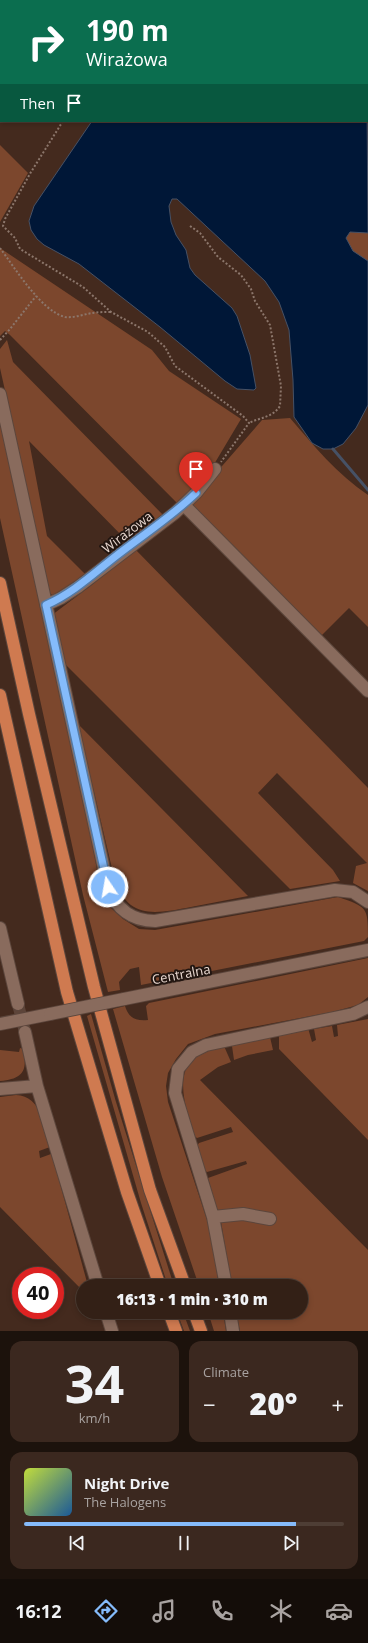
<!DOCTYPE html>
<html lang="en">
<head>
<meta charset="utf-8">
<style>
  body { margin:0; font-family:"Open Sans",sans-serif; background:#3b281f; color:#f1f3f6; height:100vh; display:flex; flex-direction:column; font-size:15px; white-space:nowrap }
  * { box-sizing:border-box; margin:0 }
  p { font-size:13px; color:#a9a3a1 }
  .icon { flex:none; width:22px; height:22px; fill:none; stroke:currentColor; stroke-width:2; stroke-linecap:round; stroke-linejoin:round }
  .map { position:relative; height:1331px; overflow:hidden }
  .drawer { display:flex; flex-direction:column; gap:10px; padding:10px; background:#1c120c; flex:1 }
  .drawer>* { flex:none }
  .hud { position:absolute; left:0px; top:0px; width:368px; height:122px; box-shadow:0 2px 6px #0003,0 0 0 1px #4e3e35; background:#0b6e4f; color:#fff; overflow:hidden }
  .speed { position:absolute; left:12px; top:1267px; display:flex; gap:8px; font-size:20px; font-weight:700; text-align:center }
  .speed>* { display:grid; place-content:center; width:52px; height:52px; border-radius:50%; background:#332016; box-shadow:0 2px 6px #0003,0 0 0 1px #4e3e35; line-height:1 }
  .speed .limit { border:6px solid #d22; background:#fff; color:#111 }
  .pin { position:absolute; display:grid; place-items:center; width:34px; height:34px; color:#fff; margin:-41px -17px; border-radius:50% 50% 50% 0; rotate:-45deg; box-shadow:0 0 4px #0007 }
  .pin .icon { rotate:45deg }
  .me { position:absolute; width:44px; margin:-22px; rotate:348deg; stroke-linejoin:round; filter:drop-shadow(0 0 3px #0008) }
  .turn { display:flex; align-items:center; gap:14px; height:84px; padding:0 20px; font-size:18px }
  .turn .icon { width:52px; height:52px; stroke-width:2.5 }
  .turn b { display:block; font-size:28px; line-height:34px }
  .then { display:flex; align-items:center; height:38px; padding:0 20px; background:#0003; gap:8px; font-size:15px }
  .big { font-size:30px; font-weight:800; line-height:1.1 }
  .drawer .widget { flex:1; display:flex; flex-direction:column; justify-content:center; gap:6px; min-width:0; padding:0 14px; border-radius:12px; background:#3b281f }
  .drawer .dial { align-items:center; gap:0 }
  .dial b { font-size:52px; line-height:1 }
  .song { display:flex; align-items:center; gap:12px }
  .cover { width:48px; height:48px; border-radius:6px; background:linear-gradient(135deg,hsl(70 70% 55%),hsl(210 70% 35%)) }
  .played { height:4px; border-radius:2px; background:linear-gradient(90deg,#85bbfb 85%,#4e3e35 85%) }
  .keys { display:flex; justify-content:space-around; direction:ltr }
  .heat { display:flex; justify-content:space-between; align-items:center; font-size:22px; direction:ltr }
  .drawer .tiles { flex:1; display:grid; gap:10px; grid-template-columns:1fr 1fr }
  .widget:last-child { grid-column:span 2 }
  .trip { position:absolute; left:76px; top:1279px; width:232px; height:40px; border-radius:20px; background:#332016; box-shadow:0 2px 6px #0003,0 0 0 1px #4e3e35; font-weight:800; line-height:40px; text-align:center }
  .dock { display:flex; height:64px; justify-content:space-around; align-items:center; background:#140d09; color:#a9a3a1 }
  .dock .icon { width:28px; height:28px }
  .dock .on { color:#85bbfb }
  .dock b { font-size:18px; color:#f1f3f6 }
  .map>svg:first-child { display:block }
</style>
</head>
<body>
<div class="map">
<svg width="368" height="1331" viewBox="0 0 368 1331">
  <rect width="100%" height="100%" fill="#442a1e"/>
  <path fill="#7c472d" d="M0,145L28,173L0,222Z
    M360,231L368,233V261L353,251L346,238L350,232Z
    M0,248L152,350L169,371L241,419L213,466L179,505L10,335L5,331L0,336Z
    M7,340L13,362L165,517L128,542L29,441L47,536L86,575L78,582L53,596L50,593L0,368V349Z
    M290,418C313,445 338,475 368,495V627L349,608L320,637L189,504L262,420Z
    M0,420L90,833L101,890L109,906L123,919L139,929L155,930L338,897C367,907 368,907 368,937L364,941L141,985L139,967L130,969L119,982L120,990L108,992L83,895L0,518Z
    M135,549L368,788V891L353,883L356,866L367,863L277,773L258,793L333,870L340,881L290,889L66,665L52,615L93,584Z
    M78,724L248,896C229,900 210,903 191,907C154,914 127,920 114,877Z
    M368,958V997L358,1005L332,1012L215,1034L188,1044L176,1059L168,1073L166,1086L168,1102L210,1229L219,1286H199L162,1177L113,1009L125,1006C129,1018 135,1021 148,1020L146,1006L149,1003Z
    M91,1014L116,1102L174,1286H168L141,1203L87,1016Z
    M368,1019V1140L279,1049V1035L308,1028L312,1042L316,1040L314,1029L332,1026L334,1037L338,1036L337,1025Z
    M270,1037L273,1050L248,1055L234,1060L232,1046Z
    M224,1046L231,1062L218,1067L200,1080L368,1250V1331H240L236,1312H301V1286H232L221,1222L222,1211L217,1210L208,1178L247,1164L246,1161L207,1172L204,1170L197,1146L199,1143L233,1132L231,1127L197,1138L194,1136C187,1110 169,1067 204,1052C210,1050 218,1048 224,1046Z
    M20,1048L23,1049C28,1071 23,1079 0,1081V1050L19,1052Z
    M16,1095C42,1096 44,1127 50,1147L39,1151L40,1158L51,1154L53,1158L88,1286H83V1291L0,1207V1097Z
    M177,1312H183L190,1331H184Z
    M208,1312H223L226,1331H214Z"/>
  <path fill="#001737" stroke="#465165" d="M160,0H306V1H160Z
    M356,0H368V75L367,1Z
    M367,100L368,233L350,232L346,238L353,251L368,261V405L356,428L343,444L333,449H323L312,443L294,417L293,380L289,330L279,302L265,281L177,199H172L169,206L171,222L176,235L186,250L190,268L195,275L232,308L237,316L250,355L256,388L254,390L237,389L225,381L160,327L79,264L44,245L37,239L31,230L29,221L34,206L92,121H367Z"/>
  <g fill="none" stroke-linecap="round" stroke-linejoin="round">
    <path stroke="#465165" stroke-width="3" d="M333,449L368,490"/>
    <path stroke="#5d4439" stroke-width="12" stroke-dasharray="12 6" stroke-linecap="butt" d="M18,1004L25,1032"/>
    <defs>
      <path id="minor" d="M0,394L108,887C116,909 132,921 155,921L335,890L353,892L368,902
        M184,505L368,691
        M46,605L61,598L78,587L175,513L196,493L215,469
        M0,928L18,1004
        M124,999L368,950
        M0,1024L50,1014
        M25,1032L37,1086L98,1286
        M0,1089L37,1086
        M213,1217L243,1214L270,1219
        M226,1286L213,1217L175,1093L178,1069L192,1052L206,1045L353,1014L368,1007
        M106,1312L112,1331
        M230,1312L233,1331"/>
      <path id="highway" d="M0,583L29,714L94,987L150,1190L185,1286
        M0,695L67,992L127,1192L160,1286
        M169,1312L176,1331
        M194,1312L201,1331"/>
    </defs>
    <use href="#minor" stroke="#5c463c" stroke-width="14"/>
    <use href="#highway" stroke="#5c463c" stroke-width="14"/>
    <path stroke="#8c766b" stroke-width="2" stroke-dasharray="2 2" stroke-linecap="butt" d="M136,1L137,0
      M63,121L31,172L5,219L3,226L15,238L20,249L83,287L111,312L148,332L165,347L175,366L243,416L249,423L221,462
      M190,226L200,233L218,257L241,275L251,289L255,301L270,325L281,386L280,406C272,418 261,417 249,423
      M0,248C15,268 41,311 65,317C75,318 84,314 93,313C99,312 105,312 111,312
      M0,340L10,329L36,296"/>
    <use href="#minor" stroke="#896b5d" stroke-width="12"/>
    <use href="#highway" stroke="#cf7a50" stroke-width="12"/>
    <defs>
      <path id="minor-bridge" d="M50,1014L124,999"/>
    </defs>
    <use href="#minor-bridge" stroke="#5c463c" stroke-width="14" stroke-linecap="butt"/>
    <use href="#minor-bridge" stroke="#896b5d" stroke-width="12"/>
  </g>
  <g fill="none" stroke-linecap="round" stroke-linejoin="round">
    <defs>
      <path id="route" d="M108,887L46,605C73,593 93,574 116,556C143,535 171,517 196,493"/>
    </defs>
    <use href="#route" stroke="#567aa3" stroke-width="10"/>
    <use href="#route" stroke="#85bbfb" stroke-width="7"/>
  </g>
  <g text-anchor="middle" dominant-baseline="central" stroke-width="4" stroke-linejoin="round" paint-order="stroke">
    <g font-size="13" fill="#ead9d1" stroke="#221611">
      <text transform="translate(127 532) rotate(-37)">Wirażowa</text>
      <text transform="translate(181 974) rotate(-11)">Centralna</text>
    </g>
  </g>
</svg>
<div class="speed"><div class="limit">40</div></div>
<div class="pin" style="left:196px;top:493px;background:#d93025"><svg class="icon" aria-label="arrive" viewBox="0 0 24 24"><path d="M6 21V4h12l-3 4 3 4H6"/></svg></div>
<svg class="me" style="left:108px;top:887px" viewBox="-20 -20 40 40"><circle r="17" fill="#85bbfb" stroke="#fff" stroke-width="3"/><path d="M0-11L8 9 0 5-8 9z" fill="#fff"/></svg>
<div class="trip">16:13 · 1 min · 310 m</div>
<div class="hud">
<div class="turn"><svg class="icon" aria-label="right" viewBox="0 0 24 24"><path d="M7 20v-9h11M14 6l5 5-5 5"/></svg><div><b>190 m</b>Wirażowa</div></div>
<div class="then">Then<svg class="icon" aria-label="arrive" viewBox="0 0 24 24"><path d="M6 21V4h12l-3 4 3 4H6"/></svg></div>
</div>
</div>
<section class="drawer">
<div class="tiles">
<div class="widget dial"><b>34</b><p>km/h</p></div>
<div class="widget"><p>Climate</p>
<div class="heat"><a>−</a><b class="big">20°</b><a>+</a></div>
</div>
<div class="widget">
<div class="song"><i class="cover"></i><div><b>Night Drive</b><p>The Halogens</p></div></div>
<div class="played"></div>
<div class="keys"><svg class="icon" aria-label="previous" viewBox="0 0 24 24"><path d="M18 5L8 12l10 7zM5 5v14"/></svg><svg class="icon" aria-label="pause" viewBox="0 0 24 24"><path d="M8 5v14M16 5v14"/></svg><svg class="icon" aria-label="next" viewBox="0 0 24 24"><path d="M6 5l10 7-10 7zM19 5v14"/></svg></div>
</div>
</div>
</section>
<nav class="dock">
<b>16:12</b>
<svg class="icon on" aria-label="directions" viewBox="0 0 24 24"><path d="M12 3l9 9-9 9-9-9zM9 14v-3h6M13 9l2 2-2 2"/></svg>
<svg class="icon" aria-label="music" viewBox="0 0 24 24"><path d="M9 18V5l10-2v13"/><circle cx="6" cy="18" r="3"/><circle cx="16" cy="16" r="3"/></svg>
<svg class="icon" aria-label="phone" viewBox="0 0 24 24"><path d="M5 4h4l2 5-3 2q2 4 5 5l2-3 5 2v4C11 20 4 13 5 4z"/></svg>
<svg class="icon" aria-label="climate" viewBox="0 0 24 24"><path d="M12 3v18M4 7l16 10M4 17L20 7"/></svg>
<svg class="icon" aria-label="car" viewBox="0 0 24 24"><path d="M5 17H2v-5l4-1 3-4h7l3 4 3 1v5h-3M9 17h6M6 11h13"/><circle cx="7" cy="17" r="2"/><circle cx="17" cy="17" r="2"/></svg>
</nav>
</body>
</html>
